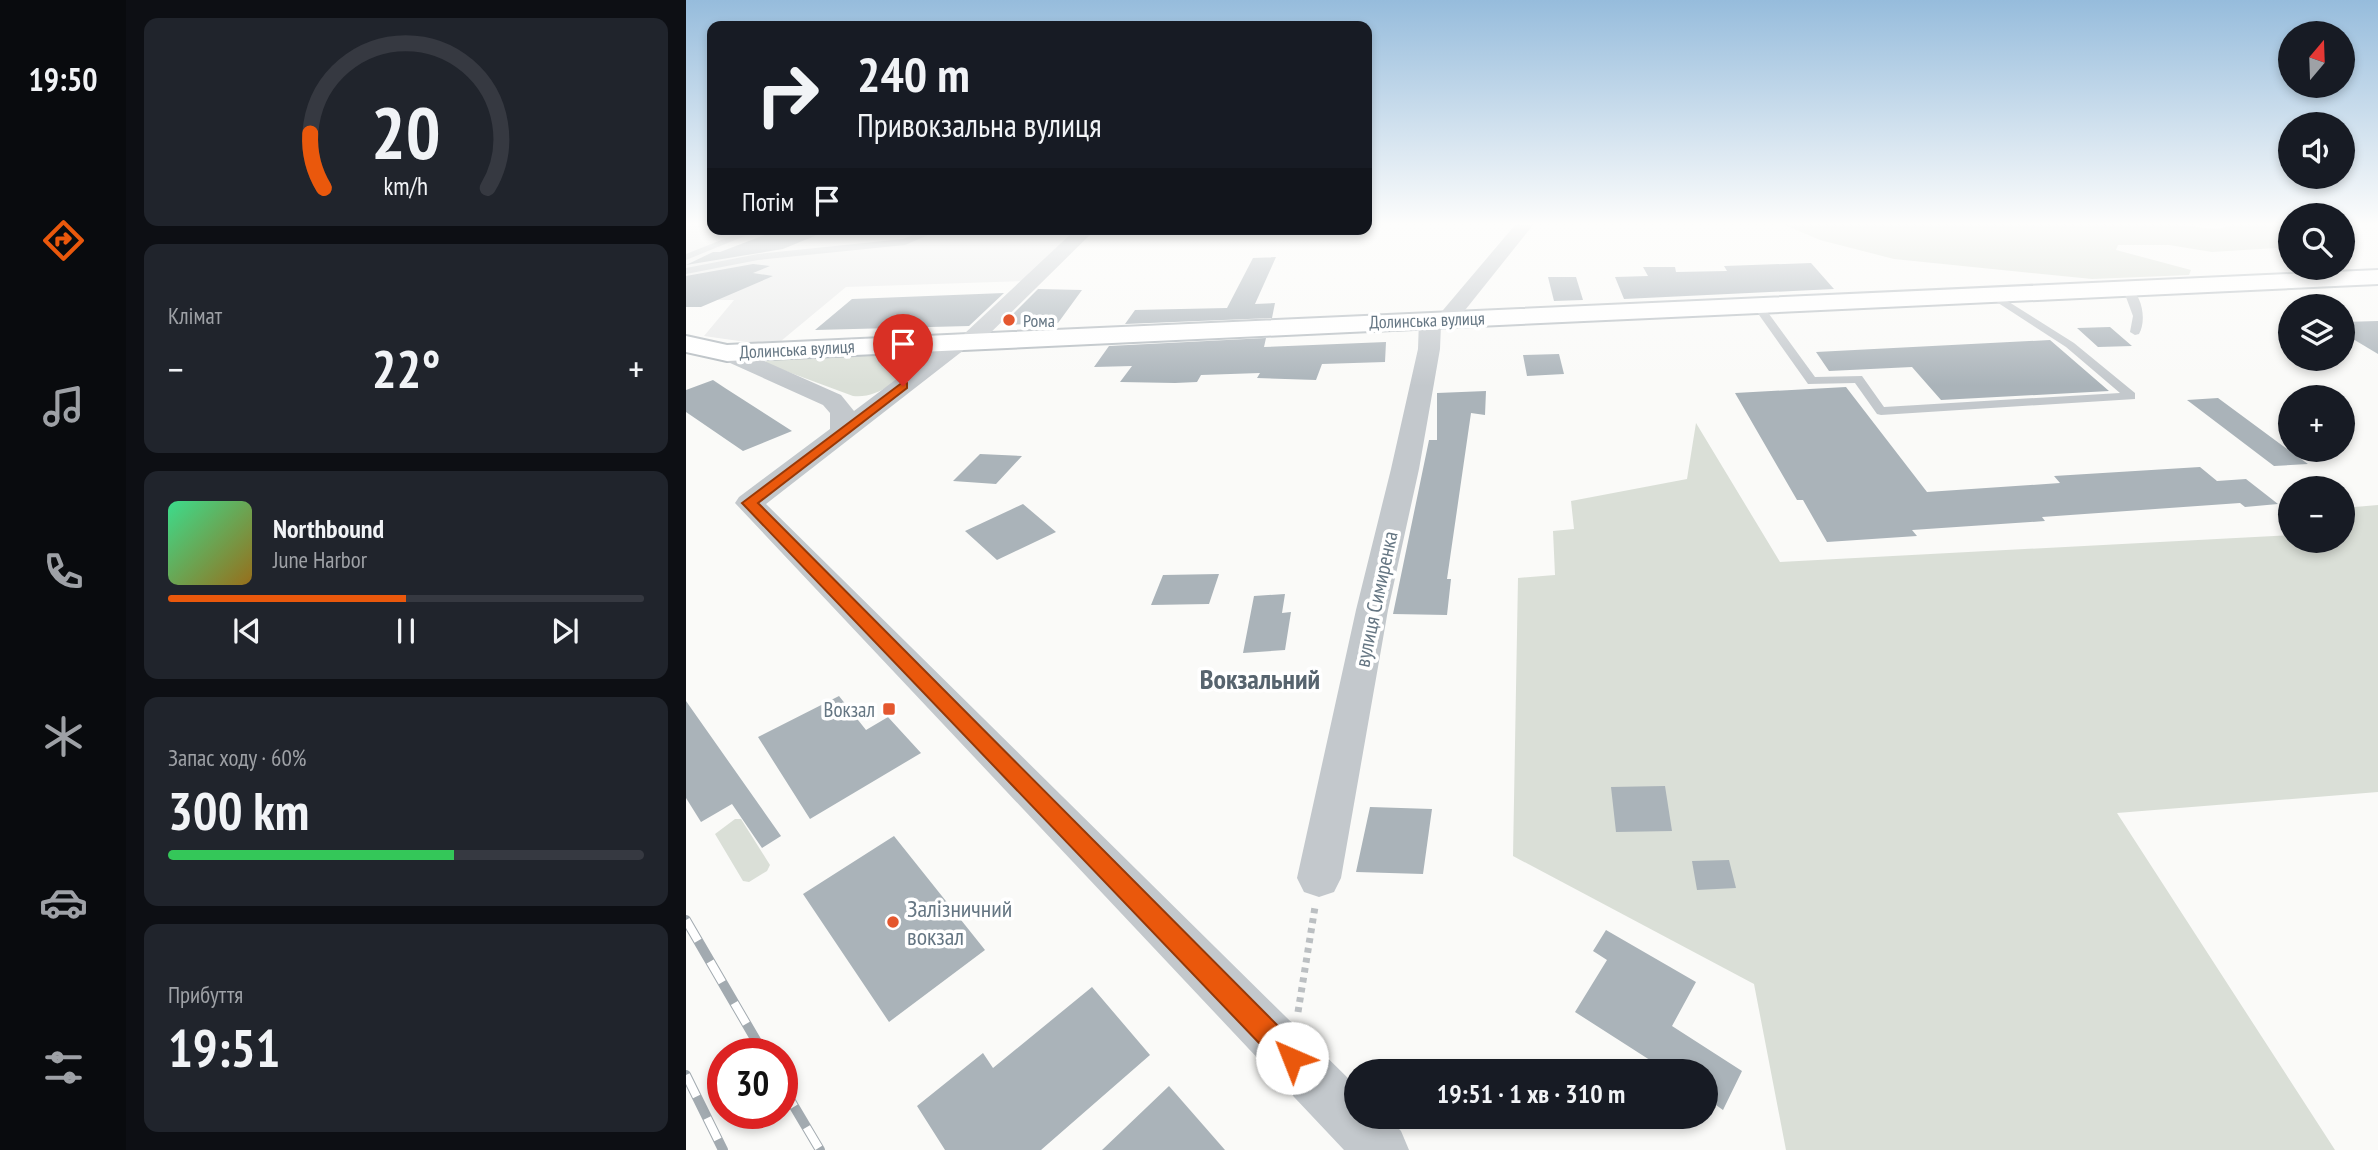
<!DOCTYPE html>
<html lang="uk">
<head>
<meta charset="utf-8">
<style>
  body { margin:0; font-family:"PT Sans Narrow",sans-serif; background:#20242c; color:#f1f3f6; height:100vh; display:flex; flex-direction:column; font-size:26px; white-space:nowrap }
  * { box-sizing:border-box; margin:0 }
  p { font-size:23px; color:#9ea1a6 }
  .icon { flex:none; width:38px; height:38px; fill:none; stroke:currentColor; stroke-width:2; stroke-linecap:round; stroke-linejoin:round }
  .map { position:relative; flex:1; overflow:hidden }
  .sheet { display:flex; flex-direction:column; gap:18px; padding:18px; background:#0d0f14; width:560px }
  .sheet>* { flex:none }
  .top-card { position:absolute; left:21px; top:21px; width:665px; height:214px; border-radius:14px; box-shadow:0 4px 10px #0003; background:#171b24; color:#f1f3f6; overflow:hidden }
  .needle { width:46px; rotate:19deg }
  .fabs { position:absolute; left:1592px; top:21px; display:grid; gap:14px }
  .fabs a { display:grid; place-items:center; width:77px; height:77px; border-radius:50%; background:#171b24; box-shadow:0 4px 10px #0003; font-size:35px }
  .speed { position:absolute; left:21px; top:1038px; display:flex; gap:14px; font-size:35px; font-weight:700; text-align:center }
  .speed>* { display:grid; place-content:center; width:91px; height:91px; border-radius:50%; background:#171b24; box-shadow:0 4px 10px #0003; line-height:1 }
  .speed .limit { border:10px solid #d22; background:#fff; color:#111 }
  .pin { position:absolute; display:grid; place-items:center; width:60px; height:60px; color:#fff; margin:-72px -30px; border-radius:50% 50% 50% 0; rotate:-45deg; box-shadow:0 0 7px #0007 }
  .pin .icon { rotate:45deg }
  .me { position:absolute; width:77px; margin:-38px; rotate:316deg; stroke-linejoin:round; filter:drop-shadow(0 0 5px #0008) }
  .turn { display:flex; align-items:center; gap:24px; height:147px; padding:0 35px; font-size:32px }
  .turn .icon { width:91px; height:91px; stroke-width:2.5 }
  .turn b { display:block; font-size:49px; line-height:60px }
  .then { display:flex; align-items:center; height:66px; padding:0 35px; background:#0003; gap:14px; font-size:26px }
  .big { font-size:52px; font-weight:800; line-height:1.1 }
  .sheet .tile { flex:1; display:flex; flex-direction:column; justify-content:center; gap:10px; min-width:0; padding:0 24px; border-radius:14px; background:#20242c }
  .sheet .dial { align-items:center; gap:0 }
  .dial svg { height:182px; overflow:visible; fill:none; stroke:#363941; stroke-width:7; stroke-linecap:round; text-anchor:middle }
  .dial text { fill:#f1f3f6; stroke:none }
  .song { display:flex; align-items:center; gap:21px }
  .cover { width:84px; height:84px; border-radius:10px; background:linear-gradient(135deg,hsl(150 70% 55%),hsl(40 70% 35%)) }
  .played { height:7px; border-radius:4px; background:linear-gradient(90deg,#ea580c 50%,#363941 50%) }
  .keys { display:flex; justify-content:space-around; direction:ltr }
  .heat { display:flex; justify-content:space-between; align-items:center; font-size:38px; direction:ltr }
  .charge { height:10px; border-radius:5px; background:linear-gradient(90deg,#34c759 60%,#363941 0) }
  .trip { position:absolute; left:658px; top:1059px; width:374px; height:70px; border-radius:35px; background:#171b24; box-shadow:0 4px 10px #0003; font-weight:800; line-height:70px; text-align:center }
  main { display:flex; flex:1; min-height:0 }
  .tabs { display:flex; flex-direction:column; width:126px; justify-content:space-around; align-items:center; background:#090b0e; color:#9ea1a6 }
  .tabs .icon { width:49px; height:49px }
  .tabs .active { color:#ea580c }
  .tabs b { font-size:32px; color:#f1f3f6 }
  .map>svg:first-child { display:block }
</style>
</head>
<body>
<main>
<nav class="tabs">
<b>19:50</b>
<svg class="icon active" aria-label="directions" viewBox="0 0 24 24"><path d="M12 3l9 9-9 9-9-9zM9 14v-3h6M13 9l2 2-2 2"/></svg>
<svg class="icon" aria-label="music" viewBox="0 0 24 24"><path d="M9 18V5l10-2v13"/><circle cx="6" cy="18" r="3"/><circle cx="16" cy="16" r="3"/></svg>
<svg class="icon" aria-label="phone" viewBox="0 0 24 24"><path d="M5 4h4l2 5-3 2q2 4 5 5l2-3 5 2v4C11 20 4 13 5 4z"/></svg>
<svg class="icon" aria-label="climate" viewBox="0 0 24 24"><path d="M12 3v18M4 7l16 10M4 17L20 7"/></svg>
<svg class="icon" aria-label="car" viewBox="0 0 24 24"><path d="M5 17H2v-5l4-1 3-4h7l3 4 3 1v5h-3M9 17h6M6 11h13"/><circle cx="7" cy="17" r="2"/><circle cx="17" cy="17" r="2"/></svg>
<svg class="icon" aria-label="filters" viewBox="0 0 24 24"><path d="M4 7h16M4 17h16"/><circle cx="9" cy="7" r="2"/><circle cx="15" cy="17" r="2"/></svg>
</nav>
<section class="sheet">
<div class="tile dial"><svg viewBox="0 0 100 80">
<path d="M14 69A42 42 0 1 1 86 69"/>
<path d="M14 69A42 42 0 0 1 8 45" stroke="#ea580c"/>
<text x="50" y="56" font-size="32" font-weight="700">20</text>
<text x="50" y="72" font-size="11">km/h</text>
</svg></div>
<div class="tile"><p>Клімат</p>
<div class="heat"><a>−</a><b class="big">22°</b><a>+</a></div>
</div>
<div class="tile">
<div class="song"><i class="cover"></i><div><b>Northbound</b><p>June Harbor</p></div></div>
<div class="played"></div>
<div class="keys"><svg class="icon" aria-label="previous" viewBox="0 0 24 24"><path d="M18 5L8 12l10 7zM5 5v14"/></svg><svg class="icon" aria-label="pause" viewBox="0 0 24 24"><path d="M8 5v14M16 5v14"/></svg><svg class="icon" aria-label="next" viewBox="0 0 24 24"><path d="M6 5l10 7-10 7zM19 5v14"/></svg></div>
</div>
<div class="tile"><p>Запас ходу · 60%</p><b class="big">300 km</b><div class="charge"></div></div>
<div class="tile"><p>Прибуття</p><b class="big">19:51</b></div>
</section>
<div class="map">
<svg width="1692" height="1150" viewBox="0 0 1692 1150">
  <rect width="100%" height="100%" fill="#fafaf8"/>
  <path fill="#e8e9e9" d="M0,225H26V229H395L340,281L160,287L95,341L67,343L18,336L48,300H0Z"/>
  <path fill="#dadfd7" d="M1099,225H1490L1531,229L1547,225H1601L1605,227V247L1526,252L1483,245H1432L1430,250L1505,270L1503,275L1406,279L1208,259L1134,240Z
    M226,352L234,357L233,363C213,378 193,399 167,396L78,363L85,358Z
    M1010,423L1094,562L1605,535V541H1657V508L1692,505V792L1431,813L1649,1150H1100L1068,984L827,856L832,578L869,575L867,531L888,529L885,501L1001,479Z
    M49,819H55L84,865L81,871L63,882L57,881L29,834Z"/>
  <path fill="#aab3b9" d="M94,229L143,230L97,249L0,265L27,252H34Z
    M590,257L569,304L589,303L586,318L439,324L449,310L541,308L567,258Z
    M1125,263L1148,289L938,299L929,277L962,276L957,267H989L990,272L1041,271L1038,266Z
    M67,264L84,266L67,273L87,276L15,307H0V276Z
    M862,277H890L897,300L868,301Z
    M352,289L396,290L372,323L316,325Z
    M318,293L283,326L129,330L166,299Z
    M1692,321V354L1657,333V322Z
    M1424,327L1446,346L1412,347L1391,328Z
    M580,338L578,347L700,342L699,362L636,364L630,380L571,378L574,373L515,375L511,382L489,383L434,382L446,366L408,367L423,346Z
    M1364,340L1423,391L1255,400L1226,367L1143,371L1130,352Z
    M873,354L878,374L841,376L837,355Z
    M27,380L39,388L106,431L57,451L0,412V390Z
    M1160,387L1241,492L1374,483L1368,476L1514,467L1531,481L1560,479L1592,504L1559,507L1554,503L1356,517L1359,521L1226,530L1231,536L1141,542L1117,500H1111L1049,393Z
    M800,391L799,415L785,413L761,579H765L761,615L707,614L743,440H751V393Z
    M1532,398L1597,446L1622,464L1588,466L1501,400Z
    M294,454L336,456L310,484L267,481Z
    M337,504L370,532L311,560L279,531Z
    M533,574L523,604L465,605L477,575Z
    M599,594L596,613L605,612L599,650L557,653L568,596Z
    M153,696L180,730L202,717L235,753L124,819L72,737Z
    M0,701L95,836L76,848L46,804L15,822L0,798Z
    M979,786L986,831L930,832L925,787Z
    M684,807L746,809L737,874L670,872Z
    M208,836L299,950L203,1022L117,894Z
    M1043,860L1050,888L1011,890L1006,861Z
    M920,930L1010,982L986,1026L1056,1071L1037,1110L1020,1098V1071H981L889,1012L921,960L907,951Z
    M406,987L464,1055L355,1150H259L231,1106L297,1053L307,1068Z
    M483,1086L539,1150H416Z"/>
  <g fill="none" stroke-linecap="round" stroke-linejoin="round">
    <defs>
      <path id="secondary" d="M1692,270V284L41,361L0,352V336L41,345Z"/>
    </defs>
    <use href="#secondary" stroke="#b3babf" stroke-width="4"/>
    <path stroke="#bbbfc2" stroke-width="7" stroke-dasharray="5 5" stroke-linecap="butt" d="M612,1012L629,907"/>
    <path fill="#c3c8cc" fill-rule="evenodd" d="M63,229H76L0,260V254Z
      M243,229H256L219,245L72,260L0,274V268L72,254L217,239Z
      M1442,286C1456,294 1461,320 1453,334L1449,335L1444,332L1447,316L1437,289Z
      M1307,292L1388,343L1449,393V399L1195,415L1191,414L1169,383L1122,384L1066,305L1075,303L1129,377L1176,376L1198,407L1434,393L1380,347L1303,297V293Z"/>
    <path fill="#c3c8cc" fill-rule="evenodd" d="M829,225H847L768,324H755L754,349L733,469L702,610L655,878L648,892L633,897L618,892L611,878L670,610L705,469L732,349L733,320L736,315L752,316Z
      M390,229H410L292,345L283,346L80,504L670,1086V1116H701L715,1131L723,1150H658L49,503L53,497L144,429V413L137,405L33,358L30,353L33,348H49L155,395L168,411L269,335L278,334Z"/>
    <use href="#secondary" fill="#fff" fill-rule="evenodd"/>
    <defs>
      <path id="rail" d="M0,920L78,1054
        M0,1075L37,1150
        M96,1086L134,1150"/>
    </defs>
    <use href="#rail" stroke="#a2aab0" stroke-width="10"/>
    <use href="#rail" stroke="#fff" stroke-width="8" stroke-dasharray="24" stroke-linecap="butt"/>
  </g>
  <linearGradient id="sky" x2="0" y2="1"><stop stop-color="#96bcdc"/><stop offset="0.58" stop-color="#fdfdfc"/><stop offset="1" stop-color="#fdfdfc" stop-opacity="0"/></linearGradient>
  <rect width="1692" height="386" fill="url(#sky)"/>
  <path fill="#ea580c" stroke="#983908" stroke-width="2" d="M217,382L221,383V388L72,503L615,1049L618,1058L615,1067L606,1071L596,1067L56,503Z"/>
  <g fill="#e4572e" stroke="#fff" stroke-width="2.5">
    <circle cx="323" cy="320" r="7"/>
    <rect x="196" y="702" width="14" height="14" rx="3.5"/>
    <circle cx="207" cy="922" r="7"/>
  </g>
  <g text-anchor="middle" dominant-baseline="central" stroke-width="7" stroke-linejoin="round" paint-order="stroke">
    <g font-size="18" fill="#657683" stroke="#fff" text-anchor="start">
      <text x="337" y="320">Рома</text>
    </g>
    <g font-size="18" fill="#657683" stroke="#fff">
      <text transform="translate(741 320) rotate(-2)">Долинська вулиця</text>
      <text transform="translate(111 349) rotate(-3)">Долинська вулиця</text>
    </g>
    <g font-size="21" fill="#657683" stroke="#fff">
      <text transform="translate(690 599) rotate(-78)">вулиця Симиренка</text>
    </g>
    <g font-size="21" fill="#657683" stroke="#fff" text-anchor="end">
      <text x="189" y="709">Вокзал</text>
    </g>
    <g font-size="24" fill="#657683" stroke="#fff" text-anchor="start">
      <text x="221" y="908">Залізничний<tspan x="221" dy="28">вокзал</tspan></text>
    </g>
    <g font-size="28" font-weight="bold" fill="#57646e" stroke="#fff">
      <text x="574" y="678">Вокзальний</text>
    </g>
  </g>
</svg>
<div class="fabs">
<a><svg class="needle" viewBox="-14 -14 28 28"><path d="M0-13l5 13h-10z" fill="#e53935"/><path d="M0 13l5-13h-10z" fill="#9ea1a6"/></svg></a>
<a><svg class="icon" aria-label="sound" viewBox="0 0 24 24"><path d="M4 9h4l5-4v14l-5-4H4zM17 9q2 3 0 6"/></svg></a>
<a><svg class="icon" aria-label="search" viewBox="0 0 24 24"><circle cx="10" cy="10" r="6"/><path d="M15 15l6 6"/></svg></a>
<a><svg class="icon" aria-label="layers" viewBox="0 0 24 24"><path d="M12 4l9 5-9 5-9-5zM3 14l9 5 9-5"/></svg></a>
<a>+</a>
<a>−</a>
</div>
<div class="speed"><div class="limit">30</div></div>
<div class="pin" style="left:217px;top:386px;background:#d93025"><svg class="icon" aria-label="arrive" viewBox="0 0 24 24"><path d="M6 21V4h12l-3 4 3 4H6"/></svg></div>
<svg class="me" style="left:606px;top:1058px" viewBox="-20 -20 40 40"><circle r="19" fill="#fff"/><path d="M0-13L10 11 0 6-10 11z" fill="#ea580c"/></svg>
<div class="trip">19:51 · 1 хв · 310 m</div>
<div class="top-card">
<div class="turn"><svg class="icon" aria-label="right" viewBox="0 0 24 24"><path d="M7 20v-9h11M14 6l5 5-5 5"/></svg><div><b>240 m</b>Привокзальна вулиця</div></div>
<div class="then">Потім<svg class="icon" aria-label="arrive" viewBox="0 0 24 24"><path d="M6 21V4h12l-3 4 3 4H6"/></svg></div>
</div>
</div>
</main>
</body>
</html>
